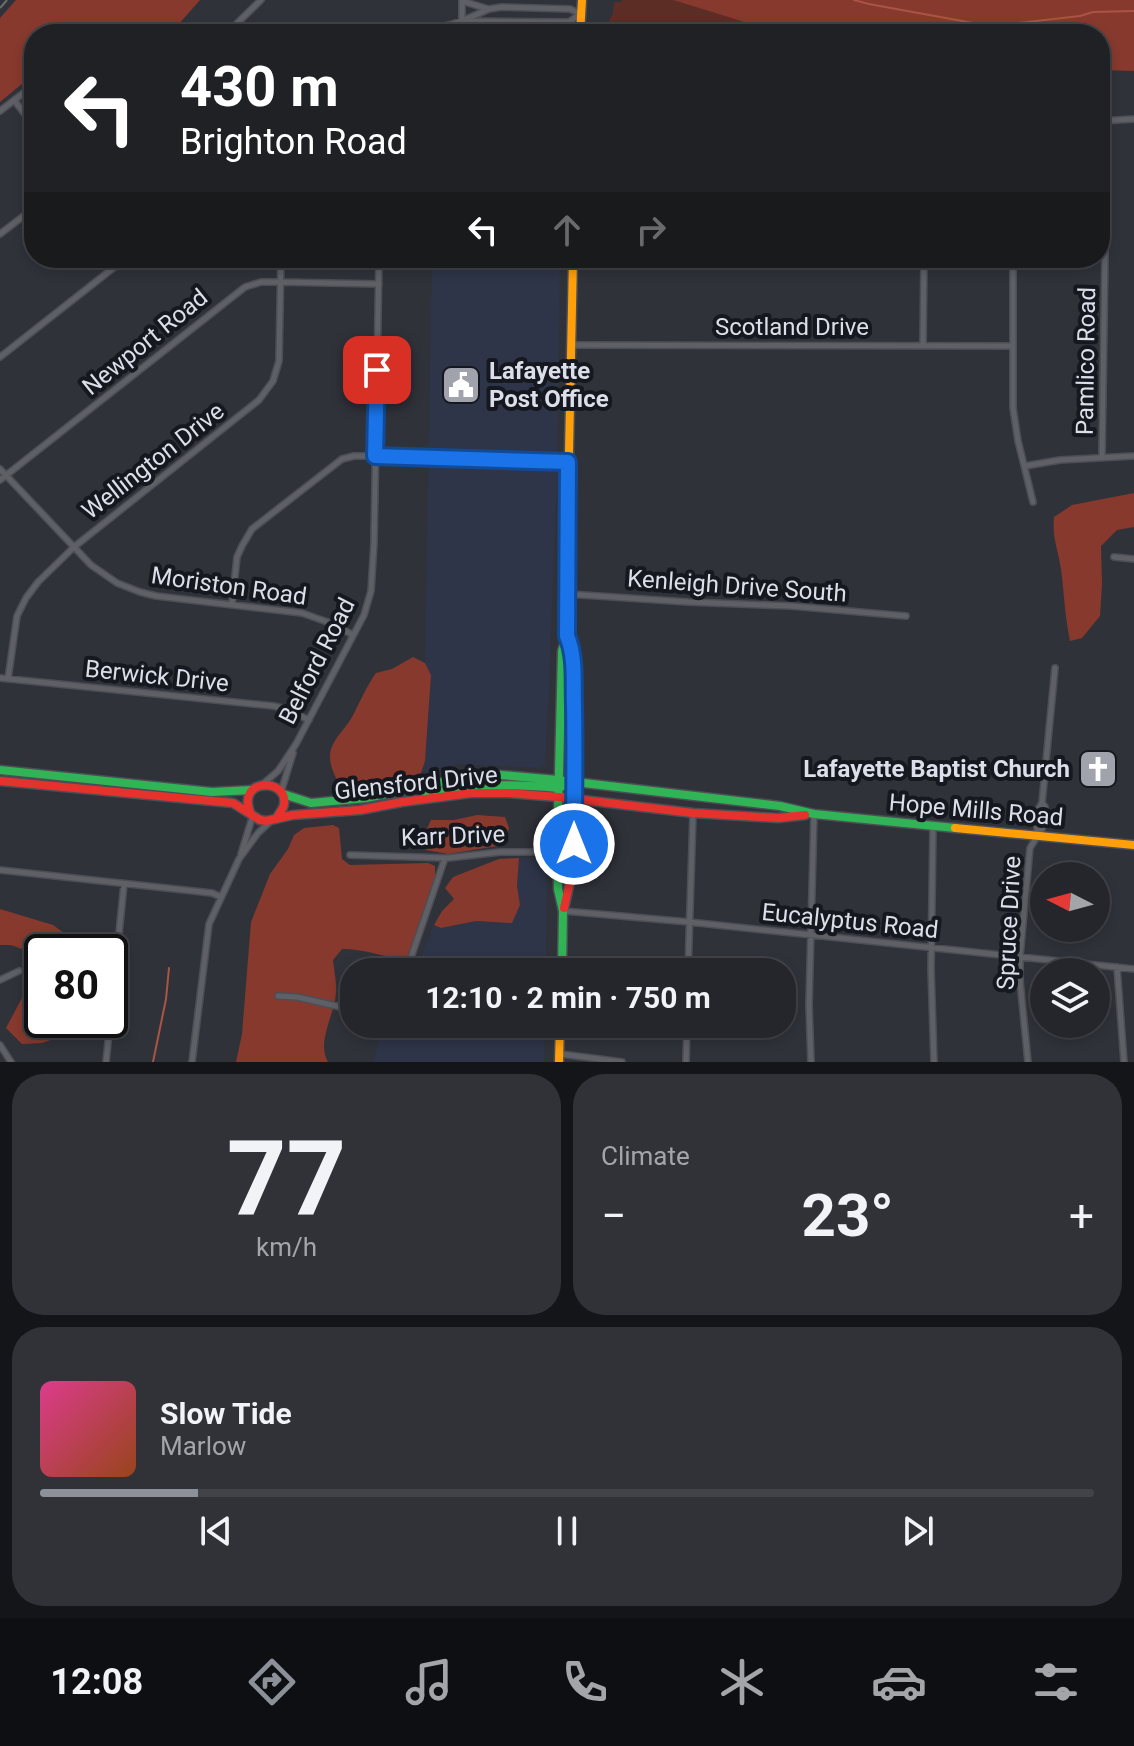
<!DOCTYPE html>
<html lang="en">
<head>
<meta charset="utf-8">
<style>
  body { margin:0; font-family:Roboto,sans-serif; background:#303238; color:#f1f3f6; height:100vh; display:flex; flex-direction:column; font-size:30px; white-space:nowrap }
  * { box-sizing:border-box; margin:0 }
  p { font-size:26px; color:#a3a5a9 }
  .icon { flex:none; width:44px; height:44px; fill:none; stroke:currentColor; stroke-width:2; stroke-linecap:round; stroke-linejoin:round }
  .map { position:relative; height:1062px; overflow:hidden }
  .panel { display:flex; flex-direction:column; gap:12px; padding:12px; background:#141518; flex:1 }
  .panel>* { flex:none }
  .top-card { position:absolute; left:24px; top:24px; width:1086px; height:244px; border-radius:32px; box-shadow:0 4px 12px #0003,0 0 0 2px #414348; background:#202124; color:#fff; overflow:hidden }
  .needle { width:52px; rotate:276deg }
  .tools { position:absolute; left:1030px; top:862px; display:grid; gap:16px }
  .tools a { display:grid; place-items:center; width:80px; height:80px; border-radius:50%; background:#24262c; box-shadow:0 4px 12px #0003,0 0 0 2px #414348; font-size:40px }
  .speed { position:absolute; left:24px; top:934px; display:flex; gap:16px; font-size:40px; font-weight:700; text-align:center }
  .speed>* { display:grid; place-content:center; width:104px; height:104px; border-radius:50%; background:#24262c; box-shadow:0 4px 12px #0003,0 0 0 2px #414348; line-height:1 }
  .speed .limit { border:4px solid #111; border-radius:12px; background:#fff; color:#111 }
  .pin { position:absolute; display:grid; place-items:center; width:68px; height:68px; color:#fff; margin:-34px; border-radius:16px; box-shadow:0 4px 12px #0006 }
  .me { position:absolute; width:88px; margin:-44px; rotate:0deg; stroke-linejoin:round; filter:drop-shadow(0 0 6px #0008) }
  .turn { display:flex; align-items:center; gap:28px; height:168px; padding:0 24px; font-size:36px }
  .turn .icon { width:104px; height:104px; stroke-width:2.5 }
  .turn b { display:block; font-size:56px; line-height:68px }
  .lanes { display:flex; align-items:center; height:76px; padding:0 24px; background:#0003; justify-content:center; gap:40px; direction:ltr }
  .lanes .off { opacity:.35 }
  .big { font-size:60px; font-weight:700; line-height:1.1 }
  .panel .tile { flex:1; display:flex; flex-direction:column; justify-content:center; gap:12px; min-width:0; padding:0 28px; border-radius:32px; background:#303238 }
  .panel .dial { align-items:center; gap:0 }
  .dial b { font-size:104px; line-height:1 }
  .song { display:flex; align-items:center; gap:24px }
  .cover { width:96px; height:96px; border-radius:12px; background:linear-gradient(135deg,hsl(330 70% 55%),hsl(20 70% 35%)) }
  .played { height:8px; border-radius:4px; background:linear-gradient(90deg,#8c9099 15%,#414348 15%) }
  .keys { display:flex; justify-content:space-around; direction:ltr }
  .heat { display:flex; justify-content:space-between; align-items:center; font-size:44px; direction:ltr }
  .panel .tiles { flex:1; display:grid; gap:12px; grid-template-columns:1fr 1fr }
  .tile:last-child { grid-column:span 2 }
  .trip { position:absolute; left:340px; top:958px; width:456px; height:80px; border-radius:32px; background:#24262c; box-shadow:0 4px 12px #0003,0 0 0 2px #414348; font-weight:700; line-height:80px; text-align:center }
  .dock { display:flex; height:128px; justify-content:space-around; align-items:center; background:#0e0f12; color:#a3a5a9 }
  .dock .icon { width:56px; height:56px }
  .dock .on { color:#8c9099 }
  .dock b { font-size:36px; color:#f1f3f6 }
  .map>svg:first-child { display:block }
</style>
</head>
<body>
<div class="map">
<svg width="1134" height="1062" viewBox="0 0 1134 1062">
  <rect width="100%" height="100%" fill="#30323a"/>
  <path fill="#2e3548" d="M432,258H560L557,475L549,682L545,765L538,768L459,764L421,773L425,761L431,675L425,663Z
    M519,858H541L547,864L546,972H415L434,925L441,928L476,921L512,922L520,905L517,886Z
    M395,1024H545L544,1062H374L381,1028L392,1030Z"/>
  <path fill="#5c2d25" d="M622,0H673L738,20L776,34H592V26L606,27L613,13L614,2H621Z"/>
  <path fill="#87392d" d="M16,0H200L170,34H34V74L0,102V18Z
    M673,0H1134V71L1100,70V34H776L738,20Z
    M1134,493V527L1117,530L1101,546L1102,584L1100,616L1082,638L1070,641C1065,617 1064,593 1061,569C1058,548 1052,540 1054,517L1072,505Z
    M413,657L425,663L431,675L425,761L421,773C394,781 363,789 337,780C332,770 328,760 331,749C335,737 346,728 352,717C360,702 366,687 376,673L392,669Z
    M477,815L505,817L509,828L504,845L448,854L426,850L423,837L431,820H454Z
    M333,825L339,828L342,859L350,865L428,863L435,866V881L410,954L405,958C383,958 363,948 342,949L333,960C334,971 337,983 336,993C335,1014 316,1042 328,1062H236L242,1034L251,922L270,874L288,849L294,835L304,828Z
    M519,858L517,886L520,905L512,923L476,921L441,928L434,925L442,911L454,899L445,888L453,877L499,859Z
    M0,909L53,925L90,952H42V1020H74L65,1035L42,1043L22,1044L6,1028L23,996L36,980V954L11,945H0Z"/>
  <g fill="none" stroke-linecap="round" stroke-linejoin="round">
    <path stroke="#aa5446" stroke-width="2" d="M854,0L869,4L973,23L1009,24L1080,16L1093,12L1134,11
      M153,1062L166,999L169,968"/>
    <defs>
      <path id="street" d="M462,1L488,9
        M462,1V21
        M463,21L569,22L579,15
        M226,34L261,0
        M405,34L449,25L462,21L489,9L502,7L570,9L581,14
        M14,100L34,126
        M0,111L34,85
        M1100,121L1134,119
        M0,234L34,208
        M1013,258V408L1018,441L1033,502
        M573,345L1012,346
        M923,345L924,258
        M0,357L126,258
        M1102,457L1107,121
        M1025,466L1060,460L1134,456
        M0,469L91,565L117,583L140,592L156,596L302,613L333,624L353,635
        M0,480L245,287L261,282H281L379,284
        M1114,557L1134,559
        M568,594L688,602L791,606L906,616
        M232,604L237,557L242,546L252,529L342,459L354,456H375L567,462
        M0,678L274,706L286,709L309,720
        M8,679L17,616L26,598L38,582L74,547L259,400L273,381L279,361L281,258
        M264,783L278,771L296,744L364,615L371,591L374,543L379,258
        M281,792L293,753
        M933,827L931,969L934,1062
        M1038,834C1036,824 1036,811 1042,803
        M241,854L253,815
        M350,855L448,858L500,852H556
        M0,870L212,893L221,897
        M564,911L689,922L1134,969
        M1117,967L1124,1062
        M406,972L445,858
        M688,972L693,814
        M0,980L19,971
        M278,996L297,997L354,1010
        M0,1045L11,1062
        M561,1054L622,1062
        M106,1062L124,884
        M192,1062L209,924L239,859L258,833L270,822
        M686,1062L687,1024
        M811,1062L809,1005L814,814
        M1028,1062L1020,981V956L1030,848L1043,827L1045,807L1042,803L1055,668"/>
      <path id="fast" d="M0,770L212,792L252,790
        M558,780L780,806L814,814L955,828
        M283,794L311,803L366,798L468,777L501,775L558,780
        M426,795C470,783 513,784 558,788L563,786
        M562,972L563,911L558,889L557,852L562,651L567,636L569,452"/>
      <path id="slow" d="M580,34L582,0
        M569,452L573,258
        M955,828L1134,845
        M559,1062L560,1024"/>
      <path id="jam" d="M0,781L233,803L260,820L266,821L293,815L360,810L402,802L471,793H508L558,797
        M558,797L693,813L778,818L805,815
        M250,813C249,808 247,804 248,799C250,778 288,782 284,804C284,808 280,812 278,816
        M564,908L570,882L574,843V669L572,652L567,636"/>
    </defs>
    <use href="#street" stroke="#4c4e56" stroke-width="8"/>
    <use href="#fast" stroke="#4c4e56" stroke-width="11"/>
    <use href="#slow" stroke="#4c4e56" stroke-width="11"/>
    <use href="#jam" stroke="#4c4e56" stroke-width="11"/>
    <use href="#street" stroke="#5e6066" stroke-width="5"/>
    <use href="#fast" stroke="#30b455" stroke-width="8"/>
    <use href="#slow" stroke="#ff9f0a" stroke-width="8"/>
    <use href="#jam" stroke="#e5322d" stroke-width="8"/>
    <path stroke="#6a6c71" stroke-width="2" stroke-dasharray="12 6" stroke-linecap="butt" d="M0,8L7,0"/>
  </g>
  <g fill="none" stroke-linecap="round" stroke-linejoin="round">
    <defs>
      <path id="route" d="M377,370L375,456L568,462L567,636C576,657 573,682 574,705C575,751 574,798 574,844"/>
    </defs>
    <use href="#route" stroke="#114b97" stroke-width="20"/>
    <use href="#route" stroke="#1a73e8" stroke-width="14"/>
  </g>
  <defs>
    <symbol id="civic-square" viewBox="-11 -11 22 22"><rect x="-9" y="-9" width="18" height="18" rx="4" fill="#a0a2ac" stroke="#16181f"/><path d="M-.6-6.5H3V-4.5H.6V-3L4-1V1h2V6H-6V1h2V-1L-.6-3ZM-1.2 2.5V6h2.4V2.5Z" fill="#fff"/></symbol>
    <symbol id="church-square" viewBox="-11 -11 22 22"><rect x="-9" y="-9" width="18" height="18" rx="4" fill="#a0a2ac" stroke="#16181f"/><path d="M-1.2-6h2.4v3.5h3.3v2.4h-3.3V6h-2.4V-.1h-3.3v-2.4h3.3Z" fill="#fff"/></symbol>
  </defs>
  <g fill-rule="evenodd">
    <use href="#civic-square" x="439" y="363" width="44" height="44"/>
    <use href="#church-square" x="1076" y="747" width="44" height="44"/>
  </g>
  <g text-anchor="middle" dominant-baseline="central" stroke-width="8" stroke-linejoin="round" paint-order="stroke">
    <g font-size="24" fill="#dcdfea" stroke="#16181f">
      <text x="792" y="327">Scotland Drive</text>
      <text transform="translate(145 342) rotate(-39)">Newport Road</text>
      <text transform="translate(1086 361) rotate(-89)">Pamlico Road</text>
      <text transform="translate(153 461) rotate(-38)">Wellington Drive</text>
      <text transform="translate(229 586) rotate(8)">Moriston Road</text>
      <text transform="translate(737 586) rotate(4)">Kenleigh Drive South</text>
      <text transform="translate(317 661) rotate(-63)">Belford Road</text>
      <text transform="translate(157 676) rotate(6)">Berwick Drive</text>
      <text transform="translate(416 783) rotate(-6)">Glensford Drive</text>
      <text transform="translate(976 810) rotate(5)">Hope Mills Road</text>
      <text transform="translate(453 836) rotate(-2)">Karr Drive</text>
      <text transform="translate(850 921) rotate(6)">Eucalyptus Road</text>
      <text transform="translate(1009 923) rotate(-87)">Spruce Drive</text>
    </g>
    <g font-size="24" font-weight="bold" fill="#dcdfea" stroke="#16181f" text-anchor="start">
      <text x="489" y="371">Lafayette<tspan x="489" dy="28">Post Office</tspan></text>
      <text x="1070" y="769" text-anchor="end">Lafayette Baptist Church</text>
    </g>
  </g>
</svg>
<div class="tools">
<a><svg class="needle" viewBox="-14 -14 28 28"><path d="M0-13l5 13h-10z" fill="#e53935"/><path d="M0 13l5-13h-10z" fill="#a3a5a9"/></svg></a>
<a><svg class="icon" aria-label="layers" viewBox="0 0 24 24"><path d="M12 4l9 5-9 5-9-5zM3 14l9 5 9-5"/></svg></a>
</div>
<div class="speed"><div class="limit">80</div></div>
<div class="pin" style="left:377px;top:370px;background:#d93025"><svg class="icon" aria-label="arrive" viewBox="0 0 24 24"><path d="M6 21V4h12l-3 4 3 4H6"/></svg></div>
<svg class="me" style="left:574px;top:844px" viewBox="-20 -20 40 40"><circle r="17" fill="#1a73e8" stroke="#fff" stroke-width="3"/><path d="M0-11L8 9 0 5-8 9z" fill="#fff"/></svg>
<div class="trip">12:10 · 2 min · 750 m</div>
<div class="top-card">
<div class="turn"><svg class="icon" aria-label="left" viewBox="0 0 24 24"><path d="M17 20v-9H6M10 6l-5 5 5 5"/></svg><div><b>430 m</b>Brighton Road</div></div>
<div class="lanes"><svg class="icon" aria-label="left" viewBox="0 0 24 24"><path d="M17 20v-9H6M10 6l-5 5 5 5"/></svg><svg class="icon off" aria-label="ahead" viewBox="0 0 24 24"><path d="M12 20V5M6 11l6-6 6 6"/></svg><svg class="icon off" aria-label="right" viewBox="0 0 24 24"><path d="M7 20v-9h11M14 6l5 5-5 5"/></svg></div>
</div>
</div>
<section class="panel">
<div class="tiles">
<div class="tile dial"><b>77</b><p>km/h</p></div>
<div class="tile"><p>Climate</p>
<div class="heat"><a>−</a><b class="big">23°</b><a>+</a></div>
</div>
<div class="tile">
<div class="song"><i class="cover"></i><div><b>Slow Tide</b><p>Marlow</p></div></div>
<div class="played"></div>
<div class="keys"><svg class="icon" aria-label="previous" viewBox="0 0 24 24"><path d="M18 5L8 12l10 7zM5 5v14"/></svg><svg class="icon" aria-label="pause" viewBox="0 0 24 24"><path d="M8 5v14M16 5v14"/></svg><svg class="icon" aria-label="next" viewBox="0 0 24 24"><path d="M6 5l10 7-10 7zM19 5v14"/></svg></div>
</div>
</div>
</section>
<nav class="dock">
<b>12:08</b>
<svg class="icon on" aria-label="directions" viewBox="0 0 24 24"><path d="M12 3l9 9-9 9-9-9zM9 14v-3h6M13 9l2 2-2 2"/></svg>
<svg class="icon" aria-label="music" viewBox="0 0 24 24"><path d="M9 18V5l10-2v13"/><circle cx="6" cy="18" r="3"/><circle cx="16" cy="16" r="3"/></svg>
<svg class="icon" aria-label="phone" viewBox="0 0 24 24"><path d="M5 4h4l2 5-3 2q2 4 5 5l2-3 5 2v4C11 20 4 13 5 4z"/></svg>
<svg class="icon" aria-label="climate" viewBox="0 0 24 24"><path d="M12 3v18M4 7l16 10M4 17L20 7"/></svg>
<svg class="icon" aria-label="car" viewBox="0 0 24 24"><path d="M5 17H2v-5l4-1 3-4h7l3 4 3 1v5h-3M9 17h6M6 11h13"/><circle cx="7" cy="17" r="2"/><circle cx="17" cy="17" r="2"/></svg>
<svg class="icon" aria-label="filters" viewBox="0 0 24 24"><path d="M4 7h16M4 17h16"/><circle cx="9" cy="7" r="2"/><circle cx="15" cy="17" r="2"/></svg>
</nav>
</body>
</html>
